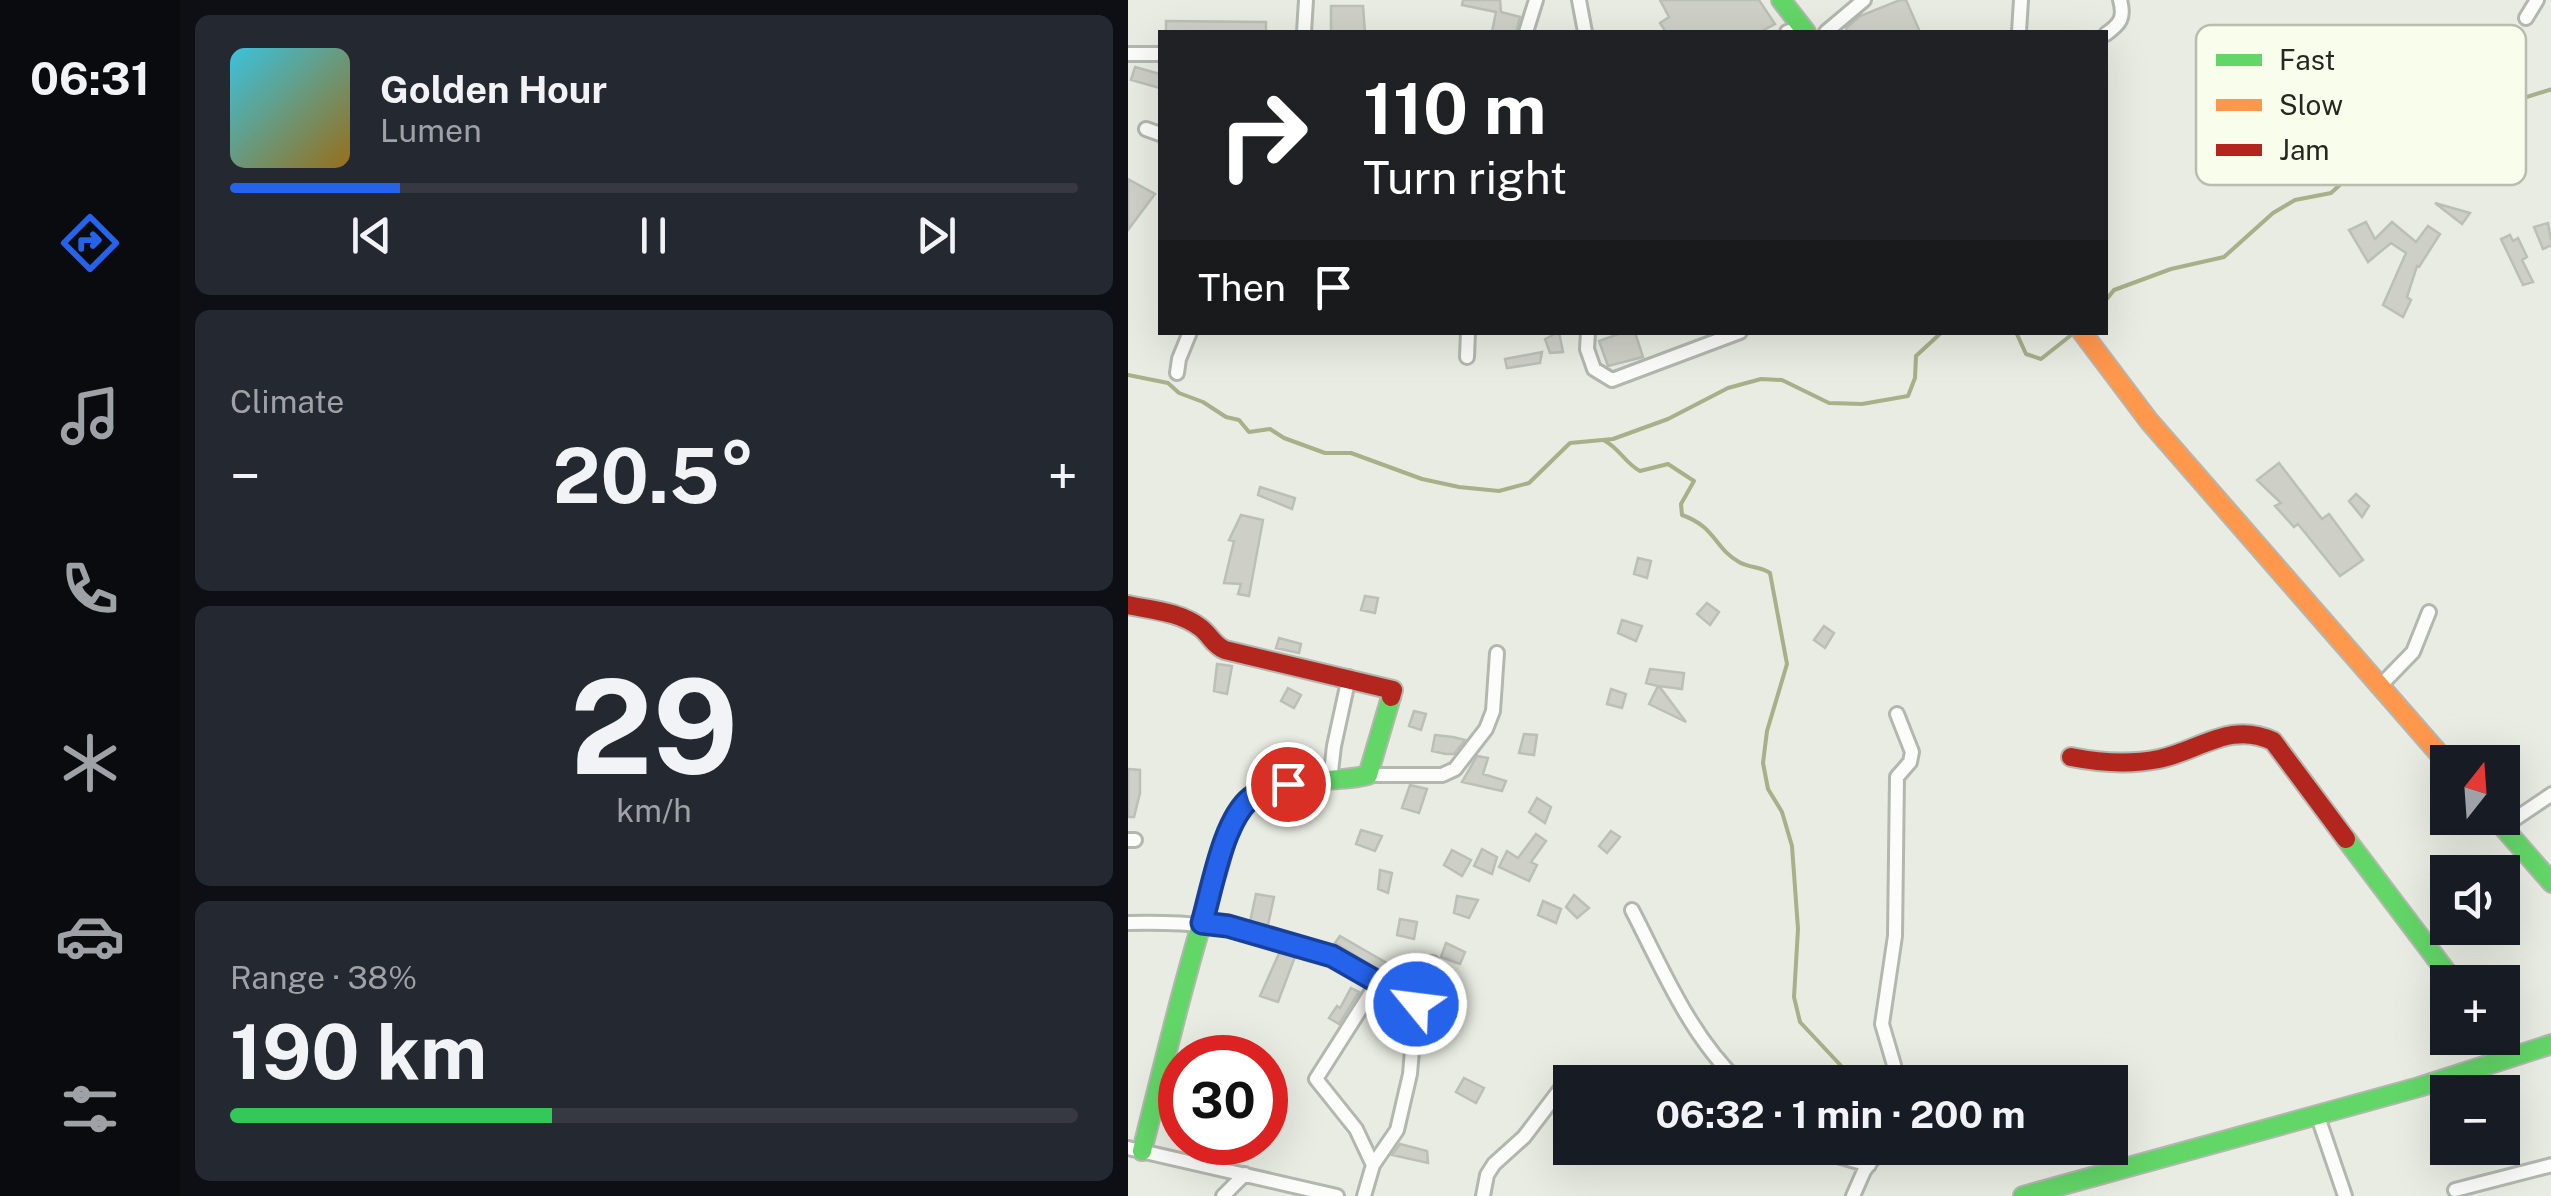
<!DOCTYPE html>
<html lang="en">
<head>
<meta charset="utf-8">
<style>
  body { margin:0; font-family:"Public Sans",sans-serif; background:#242831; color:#f1f3f6; height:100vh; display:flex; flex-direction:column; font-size:38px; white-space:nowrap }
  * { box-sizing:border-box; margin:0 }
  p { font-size:32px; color:#9ea1a6 }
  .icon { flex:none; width:55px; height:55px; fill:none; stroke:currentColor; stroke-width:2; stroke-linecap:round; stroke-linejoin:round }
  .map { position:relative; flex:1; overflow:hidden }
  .drawer { display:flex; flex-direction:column; gap:15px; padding:15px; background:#0d0f14; width:948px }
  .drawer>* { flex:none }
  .hud { position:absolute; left:30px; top:30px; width:950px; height:305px; border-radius:0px; box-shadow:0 10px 40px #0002; background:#202124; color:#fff; overflow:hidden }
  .needle { width:65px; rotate:17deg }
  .buttons { position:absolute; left:1302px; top:745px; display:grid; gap:20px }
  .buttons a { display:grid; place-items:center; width:90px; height:90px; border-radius:0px; background:#171b24; box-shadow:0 10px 40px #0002; font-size:50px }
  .speed { position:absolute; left:30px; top:1035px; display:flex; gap:20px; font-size:50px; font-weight:700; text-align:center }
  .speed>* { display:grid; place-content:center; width:130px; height:130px; border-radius:50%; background:#171b24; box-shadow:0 10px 40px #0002; line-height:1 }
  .speed .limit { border:15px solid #d22; background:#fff; color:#111 }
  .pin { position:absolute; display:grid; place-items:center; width:85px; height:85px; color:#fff; margin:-42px; border:5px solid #fff; border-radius:50%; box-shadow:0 2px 10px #0007 }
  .me { position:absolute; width:110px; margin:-55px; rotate:299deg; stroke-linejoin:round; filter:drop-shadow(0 0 8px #0008) }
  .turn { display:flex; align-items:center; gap:35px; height:210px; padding:0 40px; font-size:45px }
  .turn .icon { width:130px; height:130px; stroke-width:2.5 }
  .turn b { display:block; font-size:70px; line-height:85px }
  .then { display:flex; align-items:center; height:95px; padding:0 40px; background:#0003; gap:20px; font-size:38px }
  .big { font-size:75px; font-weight:700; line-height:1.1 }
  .drawer .widget { flex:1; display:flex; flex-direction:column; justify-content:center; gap:15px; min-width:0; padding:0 35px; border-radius:15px; background:#242831 }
  .drawer .dial { align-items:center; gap:0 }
  .dial b { font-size:130px; line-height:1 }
  .song { display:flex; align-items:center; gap:30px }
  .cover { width:120px; height:120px; border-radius:15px; background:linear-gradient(135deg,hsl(190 70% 55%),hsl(40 70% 35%)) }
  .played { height:10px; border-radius:5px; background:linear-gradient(90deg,#2563eb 20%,#363941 20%) }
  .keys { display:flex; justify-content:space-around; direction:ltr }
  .heat { display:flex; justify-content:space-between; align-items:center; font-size:55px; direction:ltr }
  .charge { height:15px; border-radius:8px; background:linear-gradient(90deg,#34c759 38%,#363941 0) }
  .trip { position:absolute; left:425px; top:1065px; width:575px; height:100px; border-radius:0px; background:#171b24; box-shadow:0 10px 40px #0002; font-weight:700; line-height:100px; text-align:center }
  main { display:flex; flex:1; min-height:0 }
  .tab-bar { display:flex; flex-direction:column; width:180px; justify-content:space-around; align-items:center; background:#090b0e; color:#9ea1a6 }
  .tab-bar .icon { width:70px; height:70px }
  .tab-bar .active { color:#2563eb }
  .tab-bar b { font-size:45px; color:#f1f3f6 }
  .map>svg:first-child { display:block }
</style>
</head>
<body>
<main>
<nav class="tab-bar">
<b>06:31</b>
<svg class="icon active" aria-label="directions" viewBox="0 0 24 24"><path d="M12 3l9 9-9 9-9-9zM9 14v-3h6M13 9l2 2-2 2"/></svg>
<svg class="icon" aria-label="music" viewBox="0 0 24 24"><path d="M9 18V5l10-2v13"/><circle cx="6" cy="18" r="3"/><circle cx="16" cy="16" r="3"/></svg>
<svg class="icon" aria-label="phone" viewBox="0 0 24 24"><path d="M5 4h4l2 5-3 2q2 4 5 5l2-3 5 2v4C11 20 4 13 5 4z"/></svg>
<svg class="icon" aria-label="climate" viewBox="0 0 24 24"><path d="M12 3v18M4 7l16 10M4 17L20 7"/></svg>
<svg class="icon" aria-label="car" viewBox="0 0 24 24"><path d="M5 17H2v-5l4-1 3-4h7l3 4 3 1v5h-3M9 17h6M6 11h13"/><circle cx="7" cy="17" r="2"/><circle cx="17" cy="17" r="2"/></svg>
<svg class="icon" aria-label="filters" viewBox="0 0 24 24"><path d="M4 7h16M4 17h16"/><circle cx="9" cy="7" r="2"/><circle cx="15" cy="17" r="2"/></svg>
</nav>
<section class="drawer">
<div class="widget">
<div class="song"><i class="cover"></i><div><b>Golden Hour</b><p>Lumen</p></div></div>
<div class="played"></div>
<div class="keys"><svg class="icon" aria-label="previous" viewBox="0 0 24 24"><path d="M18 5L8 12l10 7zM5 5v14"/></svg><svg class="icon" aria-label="pause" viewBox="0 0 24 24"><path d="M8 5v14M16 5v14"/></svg><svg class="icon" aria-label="next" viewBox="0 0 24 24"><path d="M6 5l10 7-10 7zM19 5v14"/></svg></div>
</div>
<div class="widget"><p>Climate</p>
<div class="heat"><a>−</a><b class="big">20.5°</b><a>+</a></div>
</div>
<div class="widget dial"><b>29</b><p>km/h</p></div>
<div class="widget"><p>Range · 38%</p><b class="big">190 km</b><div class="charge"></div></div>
</section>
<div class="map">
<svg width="1424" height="1196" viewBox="0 0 1424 1196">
  <rect width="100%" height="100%" fill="#e9ece2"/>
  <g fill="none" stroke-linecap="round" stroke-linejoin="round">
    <path stroke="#a7b088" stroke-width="4" d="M978,300L986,290L1043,269L1096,257L1145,213L1167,200L1203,193L1215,182L1237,172L1293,166L1305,148L1311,121L1320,115L1339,116L1424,89
      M888,332L898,354L913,359L947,332
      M0,375L40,383L51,393L75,402L98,417L111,420L121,432L142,429L156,438L197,453H223L294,479L331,487L371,491L401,483L442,443L485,439L540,419L600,388L633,379L654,380L701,403L734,404L780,396L787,378L788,356L814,332
      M477,441C492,449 497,463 512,471L540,464L566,481L553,504L554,515C588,527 586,548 611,562C621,568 632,566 642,573L659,664L639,731L635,763L640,789L654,812L664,846L670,929L666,997L672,1022L717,1070L721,1082"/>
  </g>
  <path fill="#ced0c8" stroke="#bcbfb7" stroke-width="2.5" d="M335,0H372L373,12L392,17L388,32H364L368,12L334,5Z
    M532,0H631L647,24L632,32H538L532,23L541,17Z
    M772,0H778L792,32H720L718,28L732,16Z
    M203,6H235L237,32H203Z
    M38,21L138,22V32H38Z
    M7,67L32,74V88L3,80Z
    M0,179L27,194L0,230Z
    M1307,203L1342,213L1334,224Z
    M1238,222L1247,239L1264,222L1288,242L1300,226L1312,234L1291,267L1289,266L1279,297L1283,300L1275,317L1255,305L1278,253L1263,243L1240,262L1221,230Z
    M1420,223L1424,245L1415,249L1406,227Z
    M1382,235L1385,241L1390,238L1399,257L1394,260L1405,282L1395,285L1373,239Z
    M431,332L435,352L422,353L417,339Z
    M496,332H507L515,357L480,366L471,341Z
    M414,352L412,363L379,368L377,359Z
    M1151,463L1194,519L1201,514L1235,560L1212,576L1170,524L1166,527L1147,506L1153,503L1129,480Z
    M132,487L167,498L164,509L130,495Z
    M1228,494L1241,506L1234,517L1221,501Z
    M113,515L135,520L121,596L110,594L113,584L96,583L106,541L101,540Z
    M510,558L523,561L519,578L506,574Z
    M237,596L250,598L247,613L233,610Z
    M579,603L591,612L582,625L569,614Z
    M494,620L514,626L508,641L490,633Z
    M696,626L706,633L697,648L686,640Z
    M151,638L173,644L171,653L148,648Z
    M89,664L104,666L99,694L86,691Z
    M522,669L556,673L554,689L531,686L558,722L521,704L530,686L518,683Z
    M160,688L173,695L166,708L153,701Z
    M483,689L498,694L494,708L479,704Z
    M286,711L298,714L293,730L281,726Z
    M396,734L409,735L406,755L391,753Z
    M307,735L325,737L337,740L326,754H318L304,751Z
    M349,756L360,758L355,774L378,781L374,791L334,782Z
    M0,769L12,770V793L6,817H0Z
    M282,785L299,789L291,813L274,808Z
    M409,798L423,807L417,823L401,812Z
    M233,830L254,836L247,851L228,844Z
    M483,831L492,837L479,853L471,846Z
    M408,834L418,841L403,862L409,865L401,881L371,867L379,851L390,858Z
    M354,849L369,857L364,874L346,866Z
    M324,850L343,860L334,876L316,865Z
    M252,870L264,873L260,893L250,889Z
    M128,894L146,897L140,925L122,922Z
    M446,895L461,908L449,918L438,907Z
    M329,896L350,900L341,918L326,913Z
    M415,901L433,909L428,923L410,915Z
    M272,919L289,922L286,939L269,935Z
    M212,936L269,969L264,978L207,943Z
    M318,943L337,952L332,964L313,957Z
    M153,949L168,954L150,1002L132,996Z
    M223,988L231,992L211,1024L201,1018L209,1006L212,1008Z
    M336,1078L356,1088L348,1103L328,1092Z
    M272,1144L299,1151L300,1163L264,1155Z"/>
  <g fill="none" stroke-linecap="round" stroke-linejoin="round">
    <defs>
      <path id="street" d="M451,0L457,32
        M1398,18L1409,0
        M176,32L178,0
        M398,32L408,0
        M659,32L673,27
        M698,32L736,0
        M891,32L893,0
        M978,34C992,24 997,18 992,0
        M0,54H32
        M18,129L32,134
        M460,332L459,349L466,369L484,380L612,332
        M339,357L340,332
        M49,373L51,359L62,332
        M1252,686L1285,652L1301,612
        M240,775H314L327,769L358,729L365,711L369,653
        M202,780L206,746L221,677
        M1375,827L1424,794
        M0,840H7
        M504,910C534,968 562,1036 611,1082
        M0,923C70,921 141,929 207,957C235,968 260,989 288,1004
        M1366,1038L1379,1057
        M768,1082L766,1065L754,1024L767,936L769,777L782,762L784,752L769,714
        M1189,1114L1217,1196
        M0,1148L209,1196
        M682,1148L741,1165
        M245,1165L228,1129L188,1079L249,983
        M1327,1190L1424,1165
        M95,1196L117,1174
        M236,1196L245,1165L269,1130L282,1074L288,1004L304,963
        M355,1196L359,1175L366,1164L396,1137L434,1087
        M725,1196L736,1171L753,1148"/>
      <path id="fast" d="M653,0L678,32
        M1367,818L1424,883
        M1218,839L1326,982
        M14,1151C37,1059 59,966 88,876C96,852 101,816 121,799C151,773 204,785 240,775L263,697
        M895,1196L1291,1087L1424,1044"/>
      <path id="slow" d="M954,332L1021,421L1320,764"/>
      <path id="jam" d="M0,605C24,610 53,612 73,628C83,636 85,645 97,650L265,690L263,697
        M943,757C973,763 1001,765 1031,759C1073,750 1102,721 1145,741L1218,839"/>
    </defs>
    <use href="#street" stroke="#b4b7af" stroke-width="18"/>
    <use href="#fast" stroke="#b4b7af" stroke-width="22"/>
    <use href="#slow" stroke="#b4b7af" stroke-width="22"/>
    <use href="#jam" stroke="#b4b7af" stroke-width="22"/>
    <use href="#street" stroke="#fcfcfb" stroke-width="12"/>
    <use href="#fast" stroke="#63d668" stroke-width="18"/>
    <use href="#slow" stroke="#ff974d" stroke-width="18"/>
    <use href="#jam" stroke="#b3261e" stroke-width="18"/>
  </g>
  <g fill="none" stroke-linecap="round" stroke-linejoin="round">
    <defs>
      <path id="route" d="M160,784C146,787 134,789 123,798C95,820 84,889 74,923L100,926L204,956L288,1004"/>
    </defs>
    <use href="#route" stroke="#184099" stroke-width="25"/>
    <use href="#route" stroke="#2563eb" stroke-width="18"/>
  </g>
  <rect x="1068" y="25" width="330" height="160" rx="15" fill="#f8fdec" stroke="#b9bdaf" stroke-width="2.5"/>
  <rect x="1088" y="54" width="46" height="12" fill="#63d668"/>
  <rect x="1088" y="99" width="46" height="12" fill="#ff974d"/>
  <rect x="1088" y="144" width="46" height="12" fill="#b3261e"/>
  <g font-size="28" fill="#252720">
    <text x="1151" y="70">Fast</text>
    <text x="1151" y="115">Slow</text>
    <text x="1151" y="160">Jam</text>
  </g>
</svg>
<div class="buttons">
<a><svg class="needle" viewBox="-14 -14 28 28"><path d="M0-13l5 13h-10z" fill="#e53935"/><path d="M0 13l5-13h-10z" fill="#9ea1a6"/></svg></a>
<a><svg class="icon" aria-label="sound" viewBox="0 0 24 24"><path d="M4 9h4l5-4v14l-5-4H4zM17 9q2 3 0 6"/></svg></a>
<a>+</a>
<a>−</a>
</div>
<div class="speed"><div class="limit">30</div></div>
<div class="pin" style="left:160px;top:784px;background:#d93025"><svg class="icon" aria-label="arrive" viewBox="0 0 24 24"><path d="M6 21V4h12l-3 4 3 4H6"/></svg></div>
<svg class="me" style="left:288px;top:1004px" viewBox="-20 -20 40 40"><circle r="17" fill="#2563eb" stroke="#fff" stroke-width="3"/><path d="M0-11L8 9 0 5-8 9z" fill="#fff"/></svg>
<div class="trip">06:32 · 1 min · 200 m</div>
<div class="hud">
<div class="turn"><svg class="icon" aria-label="right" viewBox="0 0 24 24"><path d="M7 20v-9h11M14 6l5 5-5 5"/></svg><div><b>110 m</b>Turn right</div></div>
<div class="then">Then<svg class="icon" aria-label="arrive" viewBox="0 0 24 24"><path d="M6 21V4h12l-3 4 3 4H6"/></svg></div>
</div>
</div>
</main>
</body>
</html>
